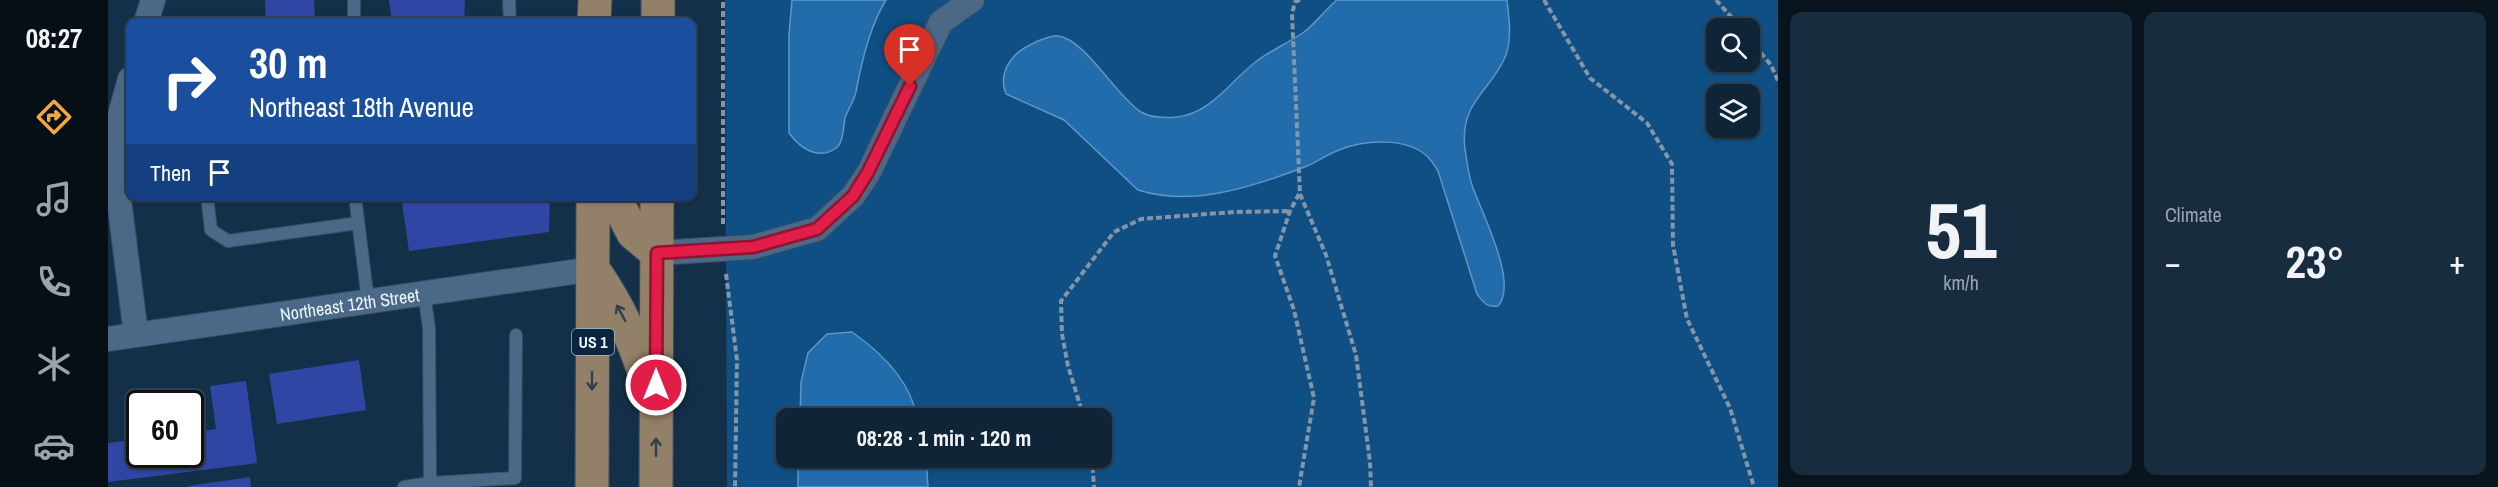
<!DOCTYPE html>
<html lang="en">
<head>
<meta charset="utf-8">
<style>
  body { margin:0; font-family:"Archivo Narrow",sans-serif; background:#182c3f; color:#f1f3f6; height:100vh; display:flex; flex-direction:column; font-size:22px; white-space:nowrap }
  * { box-sizing:border-box; margin:0 }
  p { font-size:20px; color:#9ba4ad }
  .icon { flex:none; width:33px; height:33px; fill:none; stroke:currentColor; stroke-width:2; stroke-linecap:round; stroke-linejoin:round }
  .map { position:relative; flex:1; overflow:hidden }
  .sheet { display:flex; flex-direction:column; gap:12px; padding:12px; background:#08141e; width:720px }
  .sheet>* { flex:none }
  .hud { position:absolute; left:18px; top:18px; width:570px; height:183px; border-radius:12px; box-shadow:0 2px 4px #0004,0 0 0 2px #2f4152; background:#1a4fa0; color:#fff; overflow:hidden }
  .fabs { position:absolute; left:1598px; top:18px; display:grid; gap:12px }
  .fabs a { display:grid; place-items:center; width:54px; height:54px; border-radius:12px; background:#0f2437; box-shadow:0 2px 4px #0004,0 0 0 2px #2f4152; font-size:30px }
  .speed { position:absolute; left:18px; top:390px; display:flex; gap:12px; font-size:30px; font-weight:700; text-align:center }
  .speed>* { display:grid; place-content:center; width:78px; height:78px; border-radius:50%; background:#0f2437; box-shadow:0 2px 4px #0004,0 0 0 2px #2f4152; line-height:1 }
  .speed .limit { border:3px solid #111; border-radius:9px; background:#fff; color:#111 }
  .pin { position:absolute; display:grid; place-items:center; width:51px; height:51px; color:#fff; margin:-62px -26px; border-radius:50% 50% 50% 0; rotate:-45deg; box-shadow:0 0 6px #0007 }
  .pin .icon { rotate:45deg }
  .me { position:absolute; width:66px; margin:-33px; rotate:0deg; stroke-linejoin:round; filter:drop-shadow(0 0 4px #0008) }
  .turn { display:flex; align-items:center; gap:21px; height:126px; padding:0 24px; font-size:27px }
  .turn .icon { width:78px; height:78px; stroke-width:2.5 }
  .turn b { display:block; font-size:42px; line-height:51px }
  .then { display:flex; align-items:center; height:57px; padding:0 24px; background:#0003; gap:12px; font-size:22px }
  .big { font-size:45px; font-weight:800; line-height:1.1 }
  .sheet .tile { flex:1; display:flex; flex-direction:column; justify-content:center; gap:9px; min-width:0; padding:0 21px; border-radius:12px; background:#182c3f }
  .sheet .dial { align-items:center; gap:0 }
  .dial b { font-size:78px; line-height:1 }
  .heat { display:flex; justify-content:space-between; align-items:center; font-size:33px; direction:ltr }
  .sheet .tiles { flex:1; display:grid; gap:12px; grid-template-columns:repeat(2,1fr) }
  .trip { position:absolute; left:668px; top:408px; width:336px; height:60px; border-radius:12px; background:#0f2437; box-shadow:0 2px 4px #0004,0 0 0 2px #2f4152; font-weight:800; line-height:60px; text-align:center }
  main { display:flex; flex:1; min-height:0 }
  .tabs { display:flex; flex-direction:column; width:108px; justify-content:space-around; align-items:center; background:#060e16; color:#9ba4ad }
  .tabs .icon { width:42px; height:42px }
  .tabs .active { color:#f2a542 }
  .tabs b { font-size:27px; color:#f1f3f6 }
  .map>svg:first-child { display:block }
</style>
</head>
<body>
<main>
<nav class="tabs">
<b>08:27</b>
<svg class="icon active" aria-label="directions" viewBox="0 0 24 24"><path d="M12 3l9 9-9 9-9-9zM9 14v-3h6M13 9l2 2-2 2"/></svg>
<svg class="icon" aria-label="music" viewBox="0 0 24 24"><path d="M9 18V5l10-2v13"/><circle cx="6" cy="18" r="3"/><circle cx="16" cy="16" r="3"/></svg>
<svg class="icon" aria-label="phone" viewBox="0 0 24 24"><path d="M5 4h4l2 5-3 2q2 4 5 5l2-3 5 2v4C11 20 4 13 5 4z"/></svg>
<svg class="icon" aria-label="climate" viewBox="0 0 24 24"><path d="M12 3v18M4 7l16 10M4 17L20 7"/></svg>
<svg class="icon" aria-label="car" viewBox="0 0 24 24"><path d="M5 17H2v-5l4-1 3-4h7l3 4 3 1v5h-3M9 17h6M6 11h13"/><circle cx="7" cy="17" r="2"/><circle cx="17" cy="17" r="2"/></svg>
</nav>
<div class="map">
<svg width="1670" height="487" viewBox="0 0 1670 487">
  <rect width="100%" height="100%" fill="#143049"/>
  <path fill="#104f83" fill-rule="evenodd" d="M617,0H1670V487H619ZM1608,28H1641V62H1608ZM1608,94H1641V128H1608ZM678,418H993V458H678Z"/>
  <path fill="#236cac" stroke="#5f95c5" stroke-width="1.5" d="M684,0H778C763,24 753,64 748,92C746,101 740,109 737,118C735,127 736,142 728,148C710,161 692,148 681,133V34Z
    M1229,0H1399C1401,18 1404,37 1398,55C1384,91 1351,101 1357,149C1359,161 1360,173 1364,185C1373,212 1411,283 1390,306C1379,308 1375,302 1369,294L1330,171C1327,166 1323,160 1319,156C1298,137 1256,140 1231,150C1220,154 1210,161 1199,166C1171,177 1140,188 1111,193C1085,198 1056,198 1030,190L956,120L898,94C893,82 895,71 903,60C909,51 919,46 928,42C935,39 942,35 950,36C977,39 1008,96 1033,112C1043,118 1058,118 1069,117C1103,114 1124,79 1150,60C1164,50 1182,42 1196,32C1208,23 1217,10 1229,0Z
    M744,332C774,353 803,381 809,418H692L693,382L700,353L719,334Z
    M690,458H818L820,487H690Z"/>
  <path fill="#3046a5" d="M157,0H206L207,22H158Z
    M281,0H357L356,22H284Z
    M293,196H442L441,232L301,251Z
    M251,360L258,410L169,424L161,374Z
    M138,381L149,463L0,482V443L32,439V454H82V433L108,429L102,386Z
    M142,477L143,487H80V486Z"/>
  <g fill="none" stroke-linecap="round" stroke-linejoin="round">
    <defs>
      <path id="lane" d="M401,0L402,22
        M246,22V0
        M99,196L103,230L120,241L250,223
        M247,196L260,301
        M322,483L407,478L408,335
        M296,487L322,483L321,328L316,293"/>
      <g id="street">
        <path d="M38,22L45,0"/>
        <path d="M22,79L4,144L28,335"/>
        <path d="M549,253L645,247L709,229L745,196L761,172L833,22L864,0"/>
        <path id="s1" d="M0,339L485,269"/>
      </g>
      <path id="primary" d="M486,22L487,0
        M550,22V0
        M506,196L525,233L549,253
        M485,269C512,307 525,339 540,383
        M484,487L485,196
        M548,487L549,196"/>
    </defs>
    <use href="#lane" stroke="#384c61" stroke-width="14"/>
    <use href="#street" stroke="#384c61" stroke-width="26"/>
    <use href="#primary" stroke="#384c61" stroke-width="35"/>
    <path stroke="#8396a7" stroke-width="4" stroke-dasharray="6 3" stroke-linecap="butt" d="M1192,0L1187,2L1184,14L1192,194L1218,255L1248,355L1262,462L1263,487
      M1436,0L1482,78L1539,123L1564,164L1565,245L1579,319L1622,408L1646,487
      M1608,0L1633,28
      M1641,39L1663,65L1670,81
      M1191,194L1182,211L1167,256L1186,310L1206,398L1191,487
      M615,224V0
      M618,274L629,360L627,487
      M976,418L960,366L954,334L953,301L1006,232L1033,219L1126,212L1182,211
      M984,458L986,487"/>
    <use href="#lane" stroke="#4b6986" stroke-width="12"/>
    <use href="#street" stroke="#4b6986" stroke-width="24"/>
    <use href="#primary" stroke="#938068" stroke-width="33"/>
  </g>
  <defs><path id="oneway-shaft" d="M-6 0H5M1.5-3L5.5 0L1.5 3" fill="none" stroke-width="1.6" stroke-linecap="round" stroke-linejoin="round" transform="scale(1.5)"/></defs>
  <g stroke="#32404b">
    <use href="#oneway-shaft" transform="translate(513 313) rotate(-118)"/>
    <use href="#oneway-shaft" transform="translate(484 381) rotate(90)"/>
    <use href="#oneway-shaft" transform="translate(548 447) rotate(-90)"/>
  </g>
  <g fill="none" stroke-linecap="round" stroke-linejoin="round">
    <defs>
      <path id="route" d="M548,385L549,253L645,247L709,229L745,196L760,172L802,86"/>
    </defs>
    <use href="#route" stroke="#92132f" stroke-width="15"/>
    <use href="#route" stroke="#e11d48" stroke-width="10"/>
  </g>
  <g text-anchor="middle" dominant-baseline="central" stroke-width="6" stroke-linejoin="round" paint-order="stroke">
    <rect fill="#09253f" stroke="#a6b6c5" stroke-width="1.5" x="464" y="329" width="42" height="26" rx="4.5"/>
    <g font-size="16" font-weight="bold" fill="#eaf4fe">
      <text x="485" y="342">US 1</text>
    </g>
    <g font-size="18" fill="#eaf4fe" stroke="#09253f">
      <text stroke="none"><textPath href="#s1" startOffset="244">Northeast 12th Street</textPath></text>
    </g>
  </g>
</svg>
<div class="fabs">
<a><svg class="icon" aria-label="search" viewBox="0 0 24 24"><circle cx="10" cy="10" r="6"/><path d="M15 15l6 6"/></svg></a>
<a><svg class="icon" aria-label="layers" viewBox="0 0 24 24"><path d="M12 4l9 5-9 5-9-5zM3 14l9 5 9-5"/></svg></a>
</div>
<div class="speed"><div class="limit">60</div></div>
<div class="pin" style="left:802px;top:86px;background:#d93025"><svg class="icon" aria-label="arrive" viewBox="0 0 24 24"><path d="M6 21V4h12l-3 4 3 4H6"/></svg></div>
<svg class="me" style="left:548px;top:385px" viewBox="-20 -20 40 40"><circle r="17" fill="#e11d48" stroke="#fff" stroke-width="3"/><path d="M0-11L8 9 0 5-8 9z" fill="#fff"/></svg>
<div class="trip">08:28 · 1 min · 120 m</div>
<div class="hud">
<div class="turn"><svg class="icon" aria-label="right" viewBox="0 0 24 24"><path d="M7 20v-9h11M14 6l5 5-5 5"/></svg><div><b>30 m</b>Northeast 18th Avenue</div></div>
<div class="then">Then<svg class="icon" aria-label="arrive" viewBox="0 0 24 24"><path d="M6 21V4h12l-3 4 3 4H6"/></svg></div>
</div>
</div>
<section class="sheet">
<div class="tiles">
<div class="tile dial"><b>51</b><p>km/h</p></div>
<div class="tile"><p>Climate</p>
<div class="heat"><a>−</a><b class="big">23°</b><a>+</a></div>
</div>
</div>
</section>
</main>
</body>
</html>
